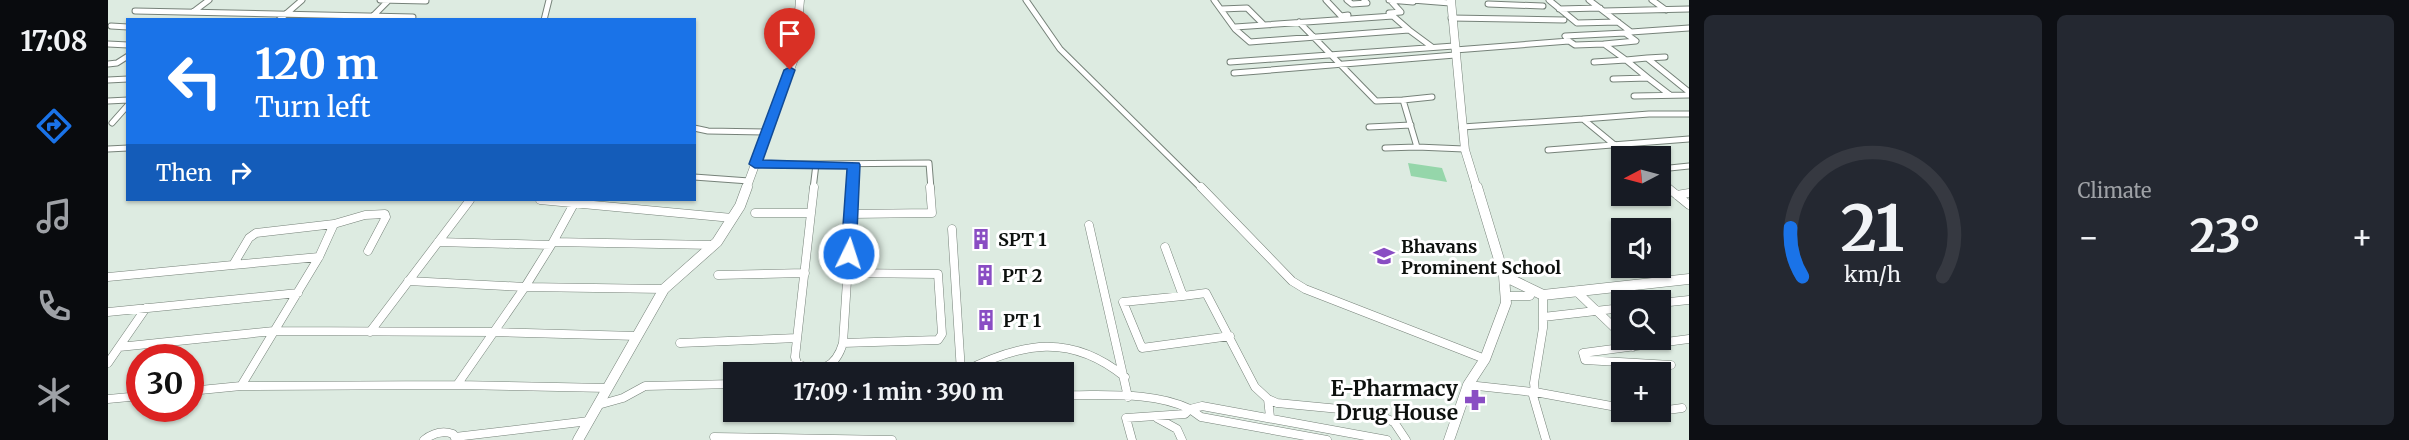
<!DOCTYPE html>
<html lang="en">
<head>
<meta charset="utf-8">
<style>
  body { margin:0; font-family:Merriweather,serif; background:#242831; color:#f1f3f6; height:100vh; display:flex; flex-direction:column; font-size:22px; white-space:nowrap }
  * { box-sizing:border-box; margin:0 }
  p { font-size:20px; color:#9ea1a6 }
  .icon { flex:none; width:33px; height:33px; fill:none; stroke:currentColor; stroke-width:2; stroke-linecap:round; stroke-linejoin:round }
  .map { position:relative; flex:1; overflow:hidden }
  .panel { display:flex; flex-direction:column; gap:15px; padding:15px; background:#0d0f14; width:720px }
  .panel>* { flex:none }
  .top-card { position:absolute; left:18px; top:18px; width:570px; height:183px; border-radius:0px; box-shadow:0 2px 4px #0004; background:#1a73e8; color:#fff; overflow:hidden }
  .needle { width:39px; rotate:264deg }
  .fabs { position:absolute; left:1503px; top:146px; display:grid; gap:12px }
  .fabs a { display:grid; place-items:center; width:60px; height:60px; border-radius:0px; background:#171b24; box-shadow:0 2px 4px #0004; font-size:30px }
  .speed { position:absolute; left:18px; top:344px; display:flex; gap:12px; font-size:30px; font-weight:700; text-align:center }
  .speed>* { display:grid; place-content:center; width:78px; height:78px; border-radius:50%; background:#171b24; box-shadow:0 2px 4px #0004; line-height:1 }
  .speed .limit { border:9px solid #d22; background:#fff; color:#111 }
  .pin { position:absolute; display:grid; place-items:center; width:51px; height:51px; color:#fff; margin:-62px -26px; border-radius:50% 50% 50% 0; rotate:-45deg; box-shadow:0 0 6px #0007 }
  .pin .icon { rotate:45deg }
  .me { position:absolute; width:66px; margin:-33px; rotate:4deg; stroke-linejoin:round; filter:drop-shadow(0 0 4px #0008) }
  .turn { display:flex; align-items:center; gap:21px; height:126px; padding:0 30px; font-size:27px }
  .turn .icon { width:78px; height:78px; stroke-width:2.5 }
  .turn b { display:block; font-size:42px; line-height:51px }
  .then { display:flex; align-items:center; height:57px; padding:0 30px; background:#0003; gap:12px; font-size:22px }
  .big { font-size:45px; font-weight:700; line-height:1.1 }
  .panel .tile { flex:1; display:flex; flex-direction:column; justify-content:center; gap:9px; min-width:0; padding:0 21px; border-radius:9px; background:#242831 }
  .panel .dial { align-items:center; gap:0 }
  .dial svg { height:156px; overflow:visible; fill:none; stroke:#363941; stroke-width:7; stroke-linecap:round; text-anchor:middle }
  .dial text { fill:#f1f3f6; stroke:none }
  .heat { display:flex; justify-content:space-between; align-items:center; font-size:33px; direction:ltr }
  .panel .tiles { flex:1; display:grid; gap:15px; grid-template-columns:repeat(2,1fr) }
  .trip { position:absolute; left:615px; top:362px; width:351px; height:60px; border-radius:0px; background:#171b24; box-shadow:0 2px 4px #0004; font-weight:700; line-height:60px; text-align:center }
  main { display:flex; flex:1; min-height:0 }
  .tabs { display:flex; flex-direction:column; width:108px; justify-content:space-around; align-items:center; background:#090b0e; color:#9ea1a6 }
  .tabs .icon { width:42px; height:42px }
  .tabs .current { color:#1a73e8 }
  .tabs b { font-size:27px; color:#f1f3f6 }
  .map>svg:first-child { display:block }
</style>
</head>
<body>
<main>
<nav class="tabs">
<b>17:08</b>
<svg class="icon current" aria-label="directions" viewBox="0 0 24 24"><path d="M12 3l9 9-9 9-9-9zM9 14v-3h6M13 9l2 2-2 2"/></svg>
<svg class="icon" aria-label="music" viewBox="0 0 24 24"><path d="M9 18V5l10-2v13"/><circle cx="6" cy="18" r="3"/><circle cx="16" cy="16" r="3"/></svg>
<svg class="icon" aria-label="phone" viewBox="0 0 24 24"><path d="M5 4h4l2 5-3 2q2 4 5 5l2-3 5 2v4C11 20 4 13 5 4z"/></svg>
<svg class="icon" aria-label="climate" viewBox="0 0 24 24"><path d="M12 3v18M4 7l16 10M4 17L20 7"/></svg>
</nav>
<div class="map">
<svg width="1581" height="440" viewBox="0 0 1581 440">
  <rect width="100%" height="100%" fill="#ddebe1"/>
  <path fill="#95d6aa" d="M1300,163L1334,168L1339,182L1303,176Z"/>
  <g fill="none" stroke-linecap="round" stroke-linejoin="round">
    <defs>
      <path id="street-far1" d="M272,0L318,1
        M918,0L952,49L1094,189
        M1106,0L1127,29L1142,42L1301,30L1285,16L1127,27
        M1218,0L1233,16L1240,15
        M1239,0L1244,4L1259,3L1256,0
        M1281,0L1305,2
        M1304,0L1342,3
        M1441,0L1469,23L1510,22
        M1481,0L1523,32L1581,28
        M1544,0L1558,10
        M1380,4L1435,6
        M1113,9L1139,8L1155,24
        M1451,9L1492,8
        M27,11L305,17
        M1496,11L1581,9
        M85,12L101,0
        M1281,13L1293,12L1282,0
        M264,17L281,0
        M1343,18L1456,20
        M171,20L194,0
        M436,20L441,0
        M1191,22L1268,101L1295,100L1309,147L1277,148
        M3,26L20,27
        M1301,30L1324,47
        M1461,41L1457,36L1517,33L1528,41L1496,44L1518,60L1539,58L1581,92
        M0,44L20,45
        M1347,50L1461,41L1467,45L1496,44
        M1539,58L1557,57
        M1122,62L1346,46
        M1486,62L1518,60L1540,78
        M0,64L9,63L20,56
        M1126,73L1347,55
        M1505,79L1540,78L1562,95
        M0,80L20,79
        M1526,96L1581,95
        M1295,100L1324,97
        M0,101L20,100
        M1475,119L1541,114H1581
        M4,123L20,105
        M1261,127L1303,125
        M1354,127L1475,119L1520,156
        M586,128L600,131L658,132
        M1309,147L1356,149
        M0,149L20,148
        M1440,150L1581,139
        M647,164H708
        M1552,169L1581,166
        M586,177L641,181
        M1552,182L1561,189
        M705,189L708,164L821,163L823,189
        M745,189L746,165"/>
      <path id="street" d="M1093,187L1184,281L1197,289L1377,359
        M1559,187L1581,205
        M1569,195L1581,193
        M432,200L624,218
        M647,213H703L687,357L689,363C711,376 728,367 735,343L745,187
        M703,213L706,187
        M743,214L824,213L822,187
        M226,224L257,215L277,214L278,217L260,251
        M981,225L1020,397
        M844,229L853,372
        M330,242L443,245
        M445,242L468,200
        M1057,247L1075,296L1015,302L1034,348L1122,336
        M125,265L211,257
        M610,275L697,273
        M0,277L125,265L141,238L148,233L226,224L211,257L133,386L82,391
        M300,281L417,287L556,289
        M1468,291L1514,335
        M1435,295V328L1426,383L1427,392H1424L1438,440
        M1075,296L1098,293L1147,387L1160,399L1169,403L1263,412L1286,422L1298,440
        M1398,296H1422L1425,290
        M1552,303L1581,300
        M38,308L11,347L166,331L386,332L529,336
        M0,312L190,293
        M1435,317L1514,308
        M262,332L362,200
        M1517,339L1525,347
        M572,343L689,338
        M735,343L830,340L834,334L830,274L739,273
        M0,363L11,347
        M1563,365L1477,360L1475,353L1581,339
        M855,372C914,342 963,333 1017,377
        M349,385L417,287L445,242L605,245
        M1360,385L1424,392
        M133,386L349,385L499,388
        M1427,392L1514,408
        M956,395C997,396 1044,391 1082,409L1077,414L1018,418L1024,440
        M0,399L32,396
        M1160,399L1162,417
        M490,405L515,398L537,386L626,384
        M1552,411L1574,408
        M1049,418L1069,429L1074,440
        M347,437L481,421
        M606,437L784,440
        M316,440C325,433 334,430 345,434L348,440
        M1219,440L1093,417L1082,409L1094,406L1279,440"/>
      <path id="secondary-far1" d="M1343,0L1357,150L1369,189
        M638,189L687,56L692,0"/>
      <path id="secondary" d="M1396,276L1435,295L1581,279
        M470,440L556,289L609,242L632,206L639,187
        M1341,440L1360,385L1377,359L1398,303L1396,276L1369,187"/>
    </defs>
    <use href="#street-far1" stroke="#768279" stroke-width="7"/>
    <use href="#street" stroke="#768279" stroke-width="9"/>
    <use href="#secondary-far1" stroke="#768279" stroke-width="9"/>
    <use href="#secondary" stroke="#768279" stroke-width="11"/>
    <use href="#street-far1" stroke="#fff" stroke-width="5"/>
    <use href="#street" stroke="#fff" stroke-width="8"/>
    <use href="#secondary-far1" stroke="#fff" stroke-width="8"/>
    <use href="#secondary" stroke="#fff" stroke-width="10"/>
  </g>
  <path fill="#1a73e8" stroke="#114b97" stroke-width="1.5" d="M682,67L687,70L655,160L751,163L752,165L748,254L746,257H736L733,254L739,169L647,168L641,164L676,70Z"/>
  <defs>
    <symbol id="building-bare" viewBox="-9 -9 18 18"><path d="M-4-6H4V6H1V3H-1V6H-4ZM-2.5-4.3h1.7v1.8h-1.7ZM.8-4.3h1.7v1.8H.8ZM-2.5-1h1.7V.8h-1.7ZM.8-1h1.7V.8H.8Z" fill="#894dc3" stroke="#fff" stroke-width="2.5" paint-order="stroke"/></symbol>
    <symbol id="school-bare" viewBox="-9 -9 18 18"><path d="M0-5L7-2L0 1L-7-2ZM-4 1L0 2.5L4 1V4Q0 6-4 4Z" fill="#894dc3" stroke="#fff" stroke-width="2.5" paint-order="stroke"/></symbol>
    <symbol id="pharmacy-bare" viewBox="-9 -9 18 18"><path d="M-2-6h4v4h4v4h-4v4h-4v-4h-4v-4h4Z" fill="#894dc3" stroke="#fff" stroke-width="2.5" paint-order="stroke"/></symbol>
  </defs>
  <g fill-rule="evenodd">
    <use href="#building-bare" x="858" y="224" width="30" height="30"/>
    <use href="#school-bare" x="1261" y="241" width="30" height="30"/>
    <use href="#building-bare" x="862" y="260" width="30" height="30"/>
    <use href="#building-bare" x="863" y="305" width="30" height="30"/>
    <use href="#pharmacy-bare" x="1352" y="385" width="30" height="30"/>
  </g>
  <g text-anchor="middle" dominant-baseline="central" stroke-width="6" stroke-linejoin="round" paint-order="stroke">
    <g font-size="18" font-weight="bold" fill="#0d110e" stroke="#fff" text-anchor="start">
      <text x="890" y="239">SPT 1</text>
      <text x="1293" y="246">Bhavans<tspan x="1293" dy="21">Prominent School</tspan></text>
      <text x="894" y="275">PT 2</text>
      <text x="895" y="320">PT 1</text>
    </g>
    <g font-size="21" font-weight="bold" fill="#0d110e" stroke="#fff" text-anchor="end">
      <text x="1350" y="388">E-Pharmacy<tspan x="1350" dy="24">Drug House</tspan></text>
    </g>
  </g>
</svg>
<div class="fabs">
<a><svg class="needle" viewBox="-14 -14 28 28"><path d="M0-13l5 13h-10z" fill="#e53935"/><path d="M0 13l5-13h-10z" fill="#9ea1a6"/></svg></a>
<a><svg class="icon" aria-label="sound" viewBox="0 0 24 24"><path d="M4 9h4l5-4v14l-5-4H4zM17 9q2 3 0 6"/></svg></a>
<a><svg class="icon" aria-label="search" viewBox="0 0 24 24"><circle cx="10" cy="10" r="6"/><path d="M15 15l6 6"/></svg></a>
<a>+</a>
</div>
<div class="speed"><div class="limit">30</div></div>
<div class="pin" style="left:682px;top:70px;background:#d93025"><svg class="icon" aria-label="arrive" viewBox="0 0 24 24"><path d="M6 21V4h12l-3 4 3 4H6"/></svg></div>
<svg class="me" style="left:741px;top:254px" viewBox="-20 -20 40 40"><circle r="17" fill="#1a73e8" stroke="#fff" stroke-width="3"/><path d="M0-11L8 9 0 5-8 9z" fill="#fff"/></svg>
<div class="trip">17:09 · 1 min · 390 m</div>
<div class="top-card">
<div class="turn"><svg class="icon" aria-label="left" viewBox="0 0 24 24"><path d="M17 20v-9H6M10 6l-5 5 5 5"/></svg><div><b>120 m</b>Turn left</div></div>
<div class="then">Then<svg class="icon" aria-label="right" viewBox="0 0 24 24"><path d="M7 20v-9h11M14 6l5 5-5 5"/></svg></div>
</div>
</div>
<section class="panel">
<div class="tiles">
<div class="tile dial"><svg viewBox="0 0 100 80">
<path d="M14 69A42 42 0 1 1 86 69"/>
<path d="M14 69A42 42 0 0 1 8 44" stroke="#1a73e8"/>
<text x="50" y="56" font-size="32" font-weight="700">21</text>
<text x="50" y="72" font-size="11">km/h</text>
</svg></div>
<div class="tile"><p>Climate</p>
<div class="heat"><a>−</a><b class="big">23°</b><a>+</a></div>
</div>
</div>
</section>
</main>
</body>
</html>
